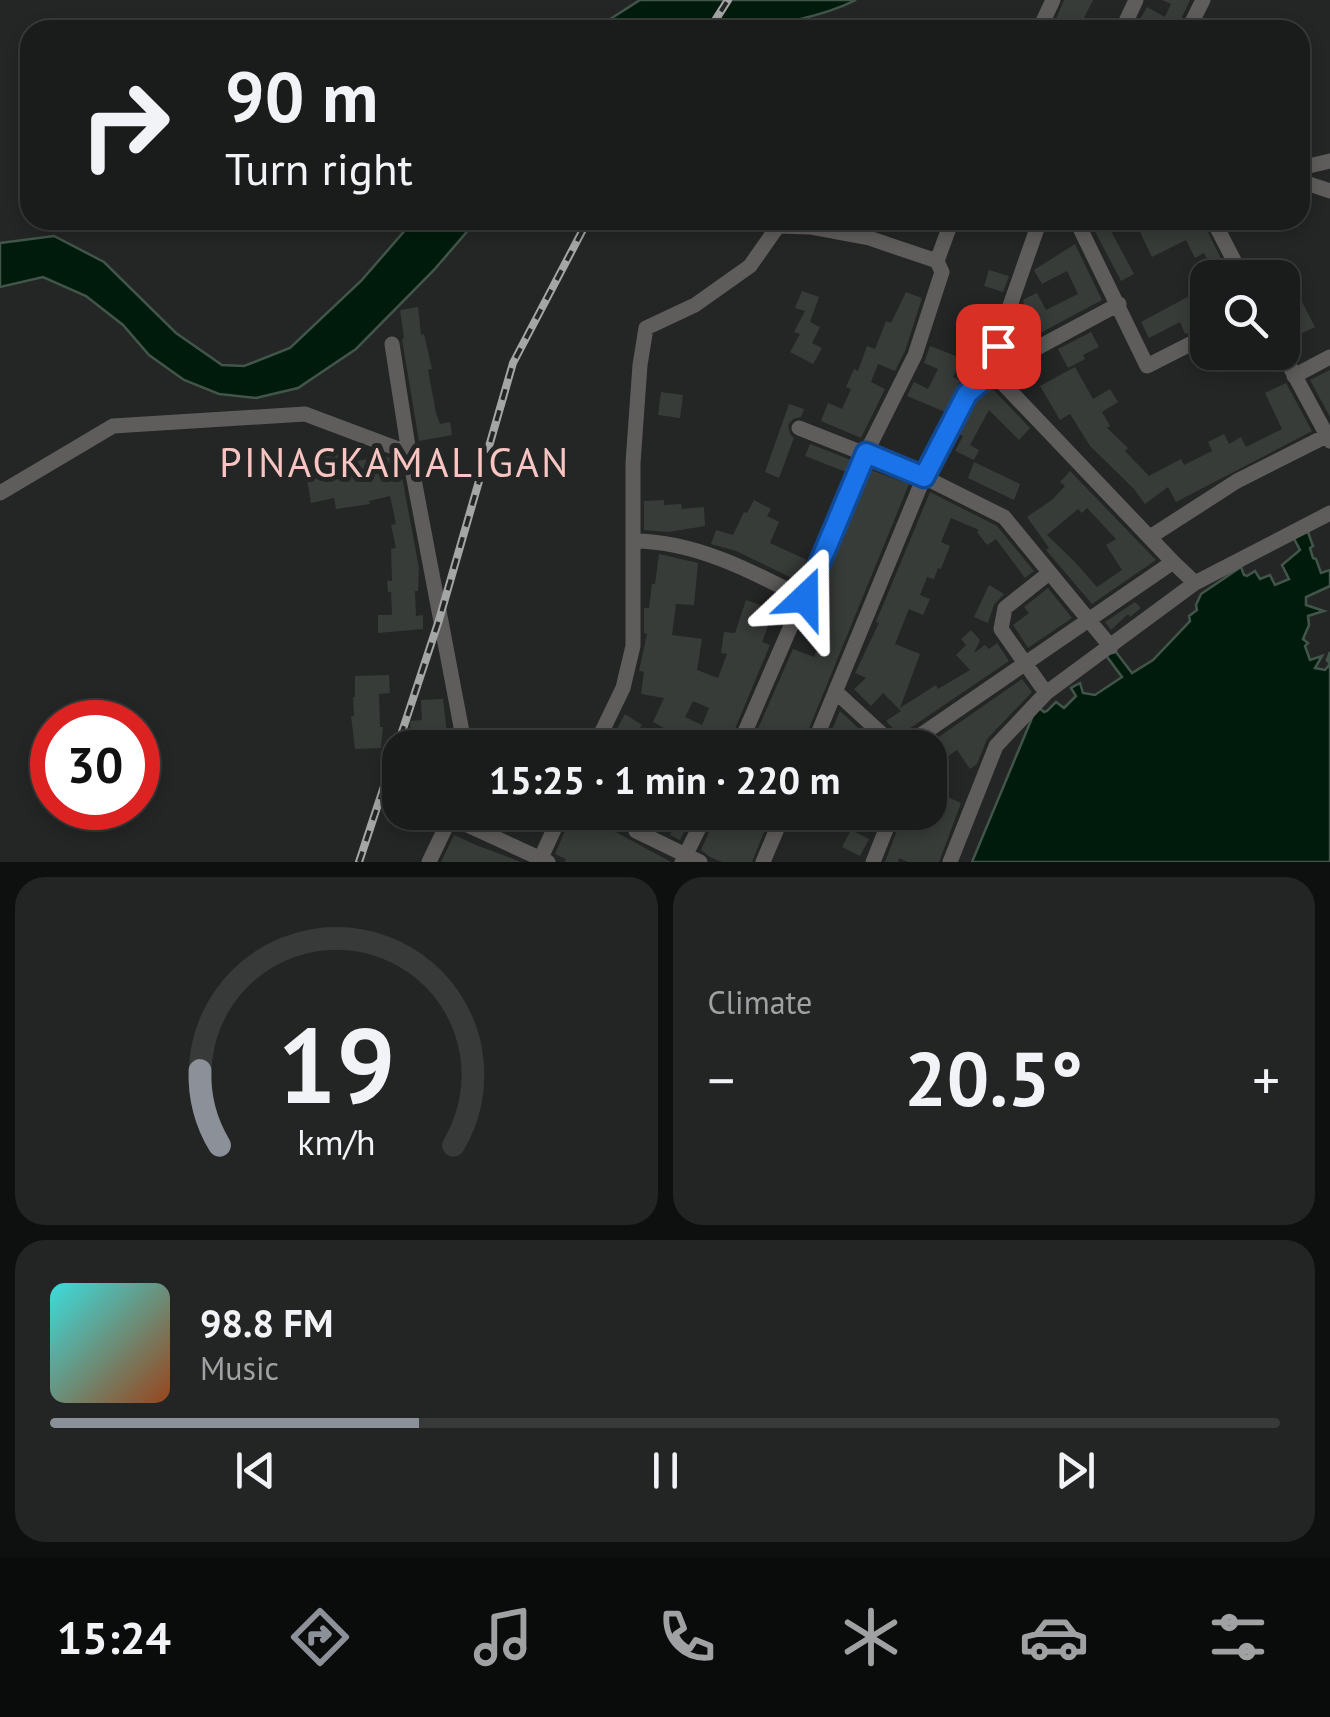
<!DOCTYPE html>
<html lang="en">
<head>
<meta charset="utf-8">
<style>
  body { margin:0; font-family:"PT Sans",sans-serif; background:#232524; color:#f1f3f6; height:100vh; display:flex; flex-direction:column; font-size:38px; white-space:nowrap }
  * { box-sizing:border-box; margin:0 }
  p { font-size:32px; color:#9fa1a3 }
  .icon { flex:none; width:55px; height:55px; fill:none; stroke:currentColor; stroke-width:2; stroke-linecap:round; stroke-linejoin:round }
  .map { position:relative; height:862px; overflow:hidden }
  .side { display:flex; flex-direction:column; gap:15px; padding:15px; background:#0e0f0f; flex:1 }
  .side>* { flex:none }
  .guide { position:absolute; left:20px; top:20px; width:1290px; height:210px; border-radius:30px; box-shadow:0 5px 15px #0003,0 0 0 2px #383a3a; background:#1a1c1b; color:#f1f3f6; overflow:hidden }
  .buttons { position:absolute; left:1190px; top:260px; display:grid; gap:20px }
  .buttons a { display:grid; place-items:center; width:110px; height:110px; border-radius:20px; background:#1a1c1b; box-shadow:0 5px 15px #0003,0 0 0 2px #383a3a; font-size:50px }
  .speed { position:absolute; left:30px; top:700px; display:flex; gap:20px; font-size:50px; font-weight:700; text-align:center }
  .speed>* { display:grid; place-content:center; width:130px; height:130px; border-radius:50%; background:#1a1c1b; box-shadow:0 5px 15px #0003,0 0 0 2px #383a3a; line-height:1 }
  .speed .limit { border:15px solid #d22; background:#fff; color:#111 }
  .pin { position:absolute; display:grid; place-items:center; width:85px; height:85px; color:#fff; margin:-42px; border-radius:20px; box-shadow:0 5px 15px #0006 }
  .me { position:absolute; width:110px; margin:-55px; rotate:23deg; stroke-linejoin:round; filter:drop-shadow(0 0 8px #0008) }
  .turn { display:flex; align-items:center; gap:35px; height:210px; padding:0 40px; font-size:45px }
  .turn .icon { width:130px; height:130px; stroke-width:2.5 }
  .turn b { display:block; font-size:70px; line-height:85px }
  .big { font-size:75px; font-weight:600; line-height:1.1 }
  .side .card { flex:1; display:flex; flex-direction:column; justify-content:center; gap:15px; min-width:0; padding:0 35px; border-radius:30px; background:#232524 }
  .side .dial { align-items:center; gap:0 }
  .dial svg { height:260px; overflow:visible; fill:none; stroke:#383a3a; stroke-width:7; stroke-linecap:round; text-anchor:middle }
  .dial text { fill:#f1f3f6; stroke:none }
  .song { display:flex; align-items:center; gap:30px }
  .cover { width:120px; height:120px; border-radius:15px; background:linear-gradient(135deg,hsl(180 70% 55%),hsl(20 70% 35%)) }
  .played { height:10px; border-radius:5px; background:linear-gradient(90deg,#8c9099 30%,#383a3a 30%) }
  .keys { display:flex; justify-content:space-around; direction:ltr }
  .heat { display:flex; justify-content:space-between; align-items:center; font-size:55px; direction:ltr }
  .side .tiles { flex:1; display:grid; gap:15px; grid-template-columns:1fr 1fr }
  .card:last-child { grid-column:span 2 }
  .trip { position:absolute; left:382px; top:730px; width:565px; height:100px; border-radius:30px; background:#1a1c1b; box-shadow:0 5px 15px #0003,0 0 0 2px #383a3a; font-weight:600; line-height:100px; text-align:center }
  .dock { display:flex; height:160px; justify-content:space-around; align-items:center; background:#0a0b0b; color:#9fa1a3 }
  .dock .icon { width:70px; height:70px }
  .dock .selected { color:#8c9099 }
  .dock b { font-size:45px; color:#f1f3f6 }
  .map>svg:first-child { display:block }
</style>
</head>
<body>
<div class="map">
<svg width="1330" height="862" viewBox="0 0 1330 862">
  <rect width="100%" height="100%" fill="#232624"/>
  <path fill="#001b0c" stroke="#41554a" stroke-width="2.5" d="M640,0H856C824,16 776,26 740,28C720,30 697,22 677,30H593Z
    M414,220H477L434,270L356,349L298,388L256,398L219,394L184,380L149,355L123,325L86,296L43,277L0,287V243L54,236L104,262L176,333L222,365L244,366L290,348L361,281Z
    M1308,532L1313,546L1310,548L1313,558L1316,559L1321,573L1330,570V586L1306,597V605L1324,611L1308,616L1309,625L1303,639L1308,643L1305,646L1310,660L1322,656L1315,668L1325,670L1330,664L1327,660L1330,652V862H972L1037,706L1044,712L1047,711L1056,702L1064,708L1076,696L1071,688L1080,683L1083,693L1095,695L1122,677L1105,654L1116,652L1132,673L1153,660L1190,621L1189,616L1197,610L1196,605L1201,594L1241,567L1244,575L1247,576L1255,571L1260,579L1270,575L1275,585L1289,579L1282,565L1300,550L1292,535Z"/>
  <path fill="#383c39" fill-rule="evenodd" d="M1064,0H1093L1078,30L1052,28Z
    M1162,0H1190L1176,30H1134L1147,7L1165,17L1171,4Z
    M1089,220H1105L1134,274L1121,281Z
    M1128,220H1202L1228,273L1217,278L1204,253L1195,258L1186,240L1152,257L1139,230L1134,232Z
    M1075,244L1102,300L1016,346L1012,337L1016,322L1030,315L1023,302L1024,299L1037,293L1046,310L1078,294L1067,271L1042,284L1034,270Z
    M989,270L1009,276L1003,292L984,286Z
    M1208,286V324L1185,334L1180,322L1149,338L1141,322Z
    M802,291L819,297L810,322L820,327L812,343L822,348L813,364L790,352L800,334L794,332L805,311L795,308Z
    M906,292L922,298L905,351L895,371L878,364L871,382L885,389L861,438L821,421L828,403L842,409L851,389L846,387L854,369L858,371L867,346L875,349L886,321L891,323Z
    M1300,298L1315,327L1294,337L1282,314V307Z
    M418,307L421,335L424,334L432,369L428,370L436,413L440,424L450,422L452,435L419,441L402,339L404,338L400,310Z
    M1091,332L1099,347L1083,355L1085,359L1068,368L1058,349Z
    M930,346L961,358L953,377L960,381L945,412L907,396L914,382L928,389L938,369L924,363Z
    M1075,367L1093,399L1110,389L1118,402L1102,412L1110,426L1107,428L1128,448L1125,451L1149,476L1181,459L1184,465L1212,451L1208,442L1224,434L1229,444L1241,437L1246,447L1282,429L1265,393L1286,383L1312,431L1176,502L1168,487L1145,504L1134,489L1090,446L1070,414L1060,420L1040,386Z
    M1330,370V417L1310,380Z
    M991,387L1030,428L1019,440L989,410L970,445L979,450L974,460L955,451L963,436L959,434L976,400Z
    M661,392L683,395L680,418L658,415Z
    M789,404L804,409L801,417L793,419L788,425L790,434L794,438L779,478L765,472Z
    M810,444L851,460L846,472L805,456Z
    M342,453L344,463L385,456L399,461L419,568L418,591H415L416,616L423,615V629L378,633V615H392L391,592H388L387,581H392L391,549L396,548L391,525L396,524L390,496L369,501L370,504L336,509L334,498L311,503L304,461Z
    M974,462L1020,484L1014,500L968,478Z
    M871,470L909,484L801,748H781L784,742L757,731L793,649L814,657L828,623L808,615L815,603L816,597Z
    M1070,471L1156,560L1092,604L1046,550L1049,548L1027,517L1053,499L1065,486L1060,482ZM1087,508L1116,539L1106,545L1122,570L1097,587L1074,561L1047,535L1078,509L1082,513Z
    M930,492L997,526L1034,571L1025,578L996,539L987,545L977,532L979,530L951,518L941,542L950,546L941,569L938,568L934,579L927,577L920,595L930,599L923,615L909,609L895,644L920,654L900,708L936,685L938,689L970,670L956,655L966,645L961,639L971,630L980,640L974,653L985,645L989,649L997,643L1009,661L900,735L886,721L901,711L883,693L871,706L854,689L866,678L855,673L879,623L876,622Z
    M664,500V505L681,504L682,509L704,507L705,526L668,532L644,530V501Z
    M754,500L771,509L767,516L779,522L770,543L807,560L798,581L736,551L711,544L716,530L733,535L744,512L747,513Z
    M659,554L698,563L694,605L676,604L672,635L702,639L697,670L718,678L727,654L721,653L724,632L735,633L746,600L774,610L762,642L770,645L727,748H711L688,737L686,740L653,722L664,698L641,694L644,672L639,671L647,634L644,633V608H649L652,584H655ZM693,701L709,708L702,725L685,717Z
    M989,585L1004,594L994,605L988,623L974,617Z
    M1048,588L1072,618L1028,648L1013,625L1029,613L1024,607Z
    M1135,602L1141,608L1130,617L1128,614L1111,630L1105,622Z
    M389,675L390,693L379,694L380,727H383L381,748L355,749L351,716H354L353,697H355V676Z
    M1022,679L1032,692L987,739L977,764L970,769L957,750L934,766L943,771L930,792V748H923Z
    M443,699L447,733H444L443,748H426L427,735L411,734L410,721L422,720L421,700Z
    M840,711L880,748H875L860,736L852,748H824Z
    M625,714L642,725L633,738L647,748H616L609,743Z
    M943,795L961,803L939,862H908L899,858L898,862H885L904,812H936Z
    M573,812H582L596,819L599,812H616L610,829L671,862H565L566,859L555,854Z
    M660,812H694L680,840L670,835L677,820Z
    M718,812H772L752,862H722L710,857L701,850Z
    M851,830L869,839L860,856L842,847Z
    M454,835L476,845L521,862H441Z"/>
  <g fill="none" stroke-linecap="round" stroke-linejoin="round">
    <path stroke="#5f5d5c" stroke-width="15" d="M1039,30L1053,0
      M1122,30L1136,0
      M1188,30L1203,0
      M1300,168L1330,161
      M1300,181L1330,191
      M1076,220L1147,366L1208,335
      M1213,220L1243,278
      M1119,304L992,372L1173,562L1195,583
      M392,344L409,453L463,737L462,748
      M1282,352L1330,441
      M1294,376L1330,357
      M799,428L924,477L1004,517L1111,647
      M0,493L113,426L305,414L409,453
      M1150,537L1237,481L1330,434
      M634,541C694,541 752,571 805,599
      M836,692L897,748
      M1046,693L1001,629L1005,608L1049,573
      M594,748L623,688L633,646V463L640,365L646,328L695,305L750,266L778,226L810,227L869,238L937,261
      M738,748L866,453L915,355L942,272L937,261L952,220
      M812,748L924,477L967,393L992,372L1005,320L1040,220
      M902,748L1173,562
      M452,818L548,862
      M636,831L700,862
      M429,862L453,812
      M539,862L562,812
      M682,862L707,812
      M763,862L784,812
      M873,862L893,812
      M950,862L996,746L1046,693L1195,583L1330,513"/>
    <defs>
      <path id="rail" d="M709,30L728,0
        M359,862L439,620L513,363L588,220"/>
    </defs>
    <use href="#rail" stroke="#a4a6a5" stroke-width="8"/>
    <use href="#rail" stroke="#232624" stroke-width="4" stroke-dasharray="11" stroke-linecap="butt"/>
  </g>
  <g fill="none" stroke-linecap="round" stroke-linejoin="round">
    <defs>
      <path id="route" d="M805,598L866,453L924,477L967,394L992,372L998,346"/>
    </defs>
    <use href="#route" stroke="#114b97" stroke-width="25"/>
    <use href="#route" stroke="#1a73e8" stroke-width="18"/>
  </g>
  <g text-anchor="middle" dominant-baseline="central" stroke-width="10" stroke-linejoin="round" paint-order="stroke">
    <g font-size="40" letter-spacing="2.5" fill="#f9c5c2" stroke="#232624">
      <text x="395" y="462">PINAGKAMALIGAN</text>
    </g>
  </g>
</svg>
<div class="buttons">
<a><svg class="icon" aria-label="search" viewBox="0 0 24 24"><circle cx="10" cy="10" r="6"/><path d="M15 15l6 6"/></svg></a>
</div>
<div class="speed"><div class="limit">30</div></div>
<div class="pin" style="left:998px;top:346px;background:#d93025"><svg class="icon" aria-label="arrive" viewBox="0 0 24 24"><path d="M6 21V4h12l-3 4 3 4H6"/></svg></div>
<svg class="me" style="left:805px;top:598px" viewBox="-20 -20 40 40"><path d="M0-17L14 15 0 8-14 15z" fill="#1a73e8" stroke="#fff" stroke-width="4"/></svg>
<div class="trip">15:25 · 1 min · 220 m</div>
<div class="guide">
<div class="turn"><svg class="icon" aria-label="right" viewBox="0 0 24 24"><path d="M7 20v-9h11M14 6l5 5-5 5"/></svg><div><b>90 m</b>Turn right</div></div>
</div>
</div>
<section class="side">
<div class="tiles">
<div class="card dial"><svg viewBox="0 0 100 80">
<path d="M14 69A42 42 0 1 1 86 69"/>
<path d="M14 69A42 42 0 0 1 8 46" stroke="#8c9099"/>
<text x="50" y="56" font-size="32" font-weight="700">19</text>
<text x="50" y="72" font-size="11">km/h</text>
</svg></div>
<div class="card"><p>Climate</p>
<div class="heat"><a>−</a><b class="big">20.5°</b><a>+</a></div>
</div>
<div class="card">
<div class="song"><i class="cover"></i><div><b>98.8 FM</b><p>Music</p></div></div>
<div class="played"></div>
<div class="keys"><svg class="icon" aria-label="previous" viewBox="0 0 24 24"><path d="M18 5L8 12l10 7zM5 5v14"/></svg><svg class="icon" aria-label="pause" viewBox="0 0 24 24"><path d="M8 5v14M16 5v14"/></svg><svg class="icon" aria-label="next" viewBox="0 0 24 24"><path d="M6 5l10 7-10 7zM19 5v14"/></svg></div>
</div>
</div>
</section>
<nav class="dock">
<b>15:24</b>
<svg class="icon selected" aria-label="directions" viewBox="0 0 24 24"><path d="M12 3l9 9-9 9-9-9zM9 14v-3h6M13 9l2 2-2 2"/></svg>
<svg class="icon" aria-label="music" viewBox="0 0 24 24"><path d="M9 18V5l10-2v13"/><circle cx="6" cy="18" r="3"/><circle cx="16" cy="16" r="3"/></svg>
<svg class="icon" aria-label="phone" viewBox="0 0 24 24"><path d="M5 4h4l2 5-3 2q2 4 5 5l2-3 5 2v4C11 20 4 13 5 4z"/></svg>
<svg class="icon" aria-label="climate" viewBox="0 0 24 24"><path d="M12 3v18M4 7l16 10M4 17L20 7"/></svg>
<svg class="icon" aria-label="car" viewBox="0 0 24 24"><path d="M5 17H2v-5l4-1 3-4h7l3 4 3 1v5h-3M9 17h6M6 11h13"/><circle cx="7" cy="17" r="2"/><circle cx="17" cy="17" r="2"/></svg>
<svg class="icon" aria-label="filters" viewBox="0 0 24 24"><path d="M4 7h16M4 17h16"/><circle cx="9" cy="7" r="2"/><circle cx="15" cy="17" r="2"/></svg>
</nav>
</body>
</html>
